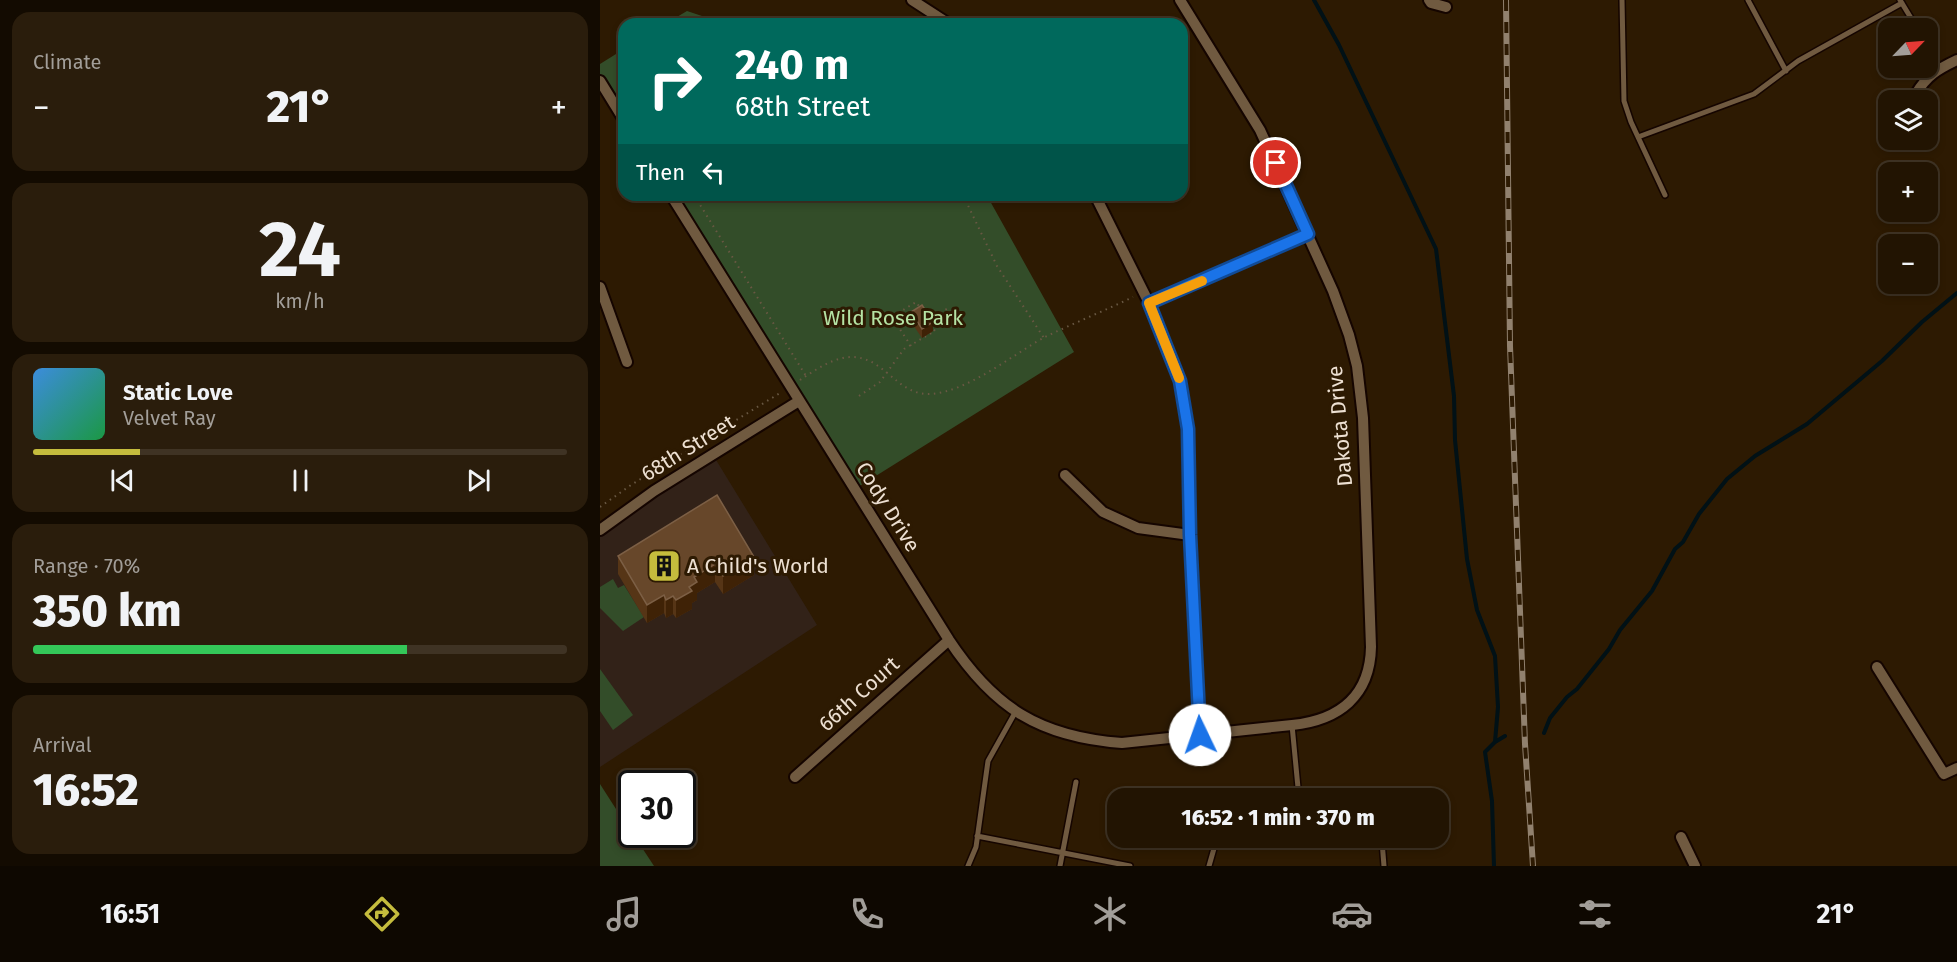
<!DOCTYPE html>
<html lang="en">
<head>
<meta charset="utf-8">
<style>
  body { margin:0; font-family:"Fira Sans",sans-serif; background:#2a1d0c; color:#f1f3f6; height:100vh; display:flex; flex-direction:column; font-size:22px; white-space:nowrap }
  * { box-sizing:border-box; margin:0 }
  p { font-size:20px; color:#a29e99 }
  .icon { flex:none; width:33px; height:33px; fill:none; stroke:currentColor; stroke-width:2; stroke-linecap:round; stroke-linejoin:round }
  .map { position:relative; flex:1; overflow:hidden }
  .sheet { display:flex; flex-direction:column; gap:12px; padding:12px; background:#130b01; width:600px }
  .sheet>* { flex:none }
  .banner { position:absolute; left:18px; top:18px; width:570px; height:183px; border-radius:18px; box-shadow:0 3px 9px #0003,0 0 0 2px #3f3324; background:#00695c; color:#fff; overflow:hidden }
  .needle { width:39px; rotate:65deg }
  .fabs { position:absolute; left:1278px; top:18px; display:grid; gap:12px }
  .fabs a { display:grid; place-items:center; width:60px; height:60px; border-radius:12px; background:#221402; box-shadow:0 3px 9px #0003,0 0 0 2px #3f3324; font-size:30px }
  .speed { position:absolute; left:18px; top:770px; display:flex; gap:12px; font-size:30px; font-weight:700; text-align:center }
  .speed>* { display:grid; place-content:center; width:78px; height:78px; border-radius:50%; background:#221402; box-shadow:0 3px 9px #0003,0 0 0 2px #3f3324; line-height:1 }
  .speed .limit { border:3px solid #111; border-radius:9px; background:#fff; color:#111 }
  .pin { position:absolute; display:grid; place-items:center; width:51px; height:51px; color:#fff; margin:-26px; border:3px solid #fff; border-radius:50%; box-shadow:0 2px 6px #0007 }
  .me { position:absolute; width:66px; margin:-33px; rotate:357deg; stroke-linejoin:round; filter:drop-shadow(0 0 4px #0008) }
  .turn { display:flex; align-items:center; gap:21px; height:126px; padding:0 18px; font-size:27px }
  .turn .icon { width:78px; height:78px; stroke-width:2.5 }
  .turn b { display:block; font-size:42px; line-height:51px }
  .then { display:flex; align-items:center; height:57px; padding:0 18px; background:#0003; gap:12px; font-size:22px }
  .big { font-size:45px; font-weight:800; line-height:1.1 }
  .sheet .widget { flex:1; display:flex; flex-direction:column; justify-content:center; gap:9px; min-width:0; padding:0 21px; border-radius:18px; background:#2a1d0c }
  .sheet .dial { align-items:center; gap:0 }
  .dial b { font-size:78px; line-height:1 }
  .song { display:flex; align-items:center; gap:18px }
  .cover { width:72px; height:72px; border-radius:9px; background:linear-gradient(135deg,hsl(210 70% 55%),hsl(140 70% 35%)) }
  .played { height:6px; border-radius:3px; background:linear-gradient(90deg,#c5bc3d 20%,#3f3324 20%) }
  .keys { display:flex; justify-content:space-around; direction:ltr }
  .heat { display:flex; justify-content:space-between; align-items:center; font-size:33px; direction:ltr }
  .charge { height:9px; border-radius:4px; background:linear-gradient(90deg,#34c759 70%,#3f3324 0) }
  .trip { position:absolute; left:507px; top:788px; width:342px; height:60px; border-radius:18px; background:#221402; box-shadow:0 3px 9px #0003,0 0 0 2px #3f3324; font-weight:800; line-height:60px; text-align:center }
  .tabs { display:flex; height:96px; justify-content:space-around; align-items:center; background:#0e0801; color:#a29e99 }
  .tabs .icon { width:42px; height:42px }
  .tabs .current { color:#c5bc3d }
  .tabs b { font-size:27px; color:#f1f3f6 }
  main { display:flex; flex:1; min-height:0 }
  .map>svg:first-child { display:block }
</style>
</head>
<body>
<main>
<section class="sheet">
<div class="widget"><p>Climate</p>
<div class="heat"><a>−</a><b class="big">21°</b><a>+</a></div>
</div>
<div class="widget dial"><b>24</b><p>km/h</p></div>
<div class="widget">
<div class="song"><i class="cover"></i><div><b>Static Love</b><p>Velvet Ray</p></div></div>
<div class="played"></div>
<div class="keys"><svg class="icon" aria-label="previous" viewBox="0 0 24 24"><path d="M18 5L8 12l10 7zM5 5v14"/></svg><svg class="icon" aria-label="pause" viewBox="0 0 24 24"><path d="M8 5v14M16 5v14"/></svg><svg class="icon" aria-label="next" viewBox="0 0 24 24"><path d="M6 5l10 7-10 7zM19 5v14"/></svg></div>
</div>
<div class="widget"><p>Range · 70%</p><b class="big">350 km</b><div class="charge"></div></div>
<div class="widget"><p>Arrival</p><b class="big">16:52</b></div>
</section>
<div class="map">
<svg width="1357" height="866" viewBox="0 0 1357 866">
  <rect width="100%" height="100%" fill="#2d1a02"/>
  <path fill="#322218" d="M113,455L217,625L0,767V530Z"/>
  <path fill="#334d29" d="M87,11L126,24H65Z
    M24,49V120L0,81V64Z
    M71,195H384L390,201L474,352L255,489Z
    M13,579L18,588L24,585L44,617L23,631L0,608V587Z
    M0,669L33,715L13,730L0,711Z
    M0,784L32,834H33L54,866H0Z"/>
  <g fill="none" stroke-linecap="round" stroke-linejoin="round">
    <path stroke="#011116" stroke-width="4" d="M714,0L739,45L836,249L854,396L855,440L867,559L877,610L895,656L898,707L895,742
      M944,733L950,718L967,697L977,689L1009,649L1020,630L1052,591L1075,549L1083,542L1099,514L1127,479L1155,456L1207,424L1282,361L1322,322L1357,293
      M894,866L892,801L885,752L895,742L905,736"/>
    <defs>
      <path id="service" d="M1022,0L1024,101L1031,122L1065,195
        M1148,0L1186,71
        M1300,0L1317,28
        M1328,51L1336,70
        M1038,137L1154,94L1198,61L1302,3
        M692,725L699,798
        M377,836L530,866
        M779,837L782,841L784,866
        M368,866L376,847L388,761L416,711
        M460,866L476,782
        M609,866L615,845L620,837"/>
      <path id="minor" d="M312,0L349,24
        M829,0L831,3L846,7
        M0,81L24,120
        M1316,94C1326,76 1338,69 1357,60
        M71,195L349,640C394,708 440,737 522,743L692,725C739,720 770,696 771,647L763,418L757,366L749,335L733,291L660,130L580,0
        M495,195L549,303L580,381L588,429L590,535L600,735
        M0,287L27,362
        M549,303L708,234
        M465,475L503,512L538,528L590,535
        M0,530L54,491L199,401
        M1277,667L1344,774L1357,768
        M195,777L349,640
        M1081,837L1095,866"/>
    </defs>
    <use href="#service" stroke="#150500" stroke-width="8"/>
    <use href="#minor" stroke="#150500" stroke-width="14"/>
    <path stroke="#695843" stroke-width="2" stroke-dasharray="1.5 4.5" stroke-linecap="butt" d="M24,70L19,74L24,82
      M94,195L206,376
      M363,195L397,266L444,338
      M330,319L350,307
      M311,346L292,317L316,302L321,309
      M200,380C220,367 243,350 267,360C278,364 288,374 297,381C307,389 318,395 331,394C369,391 412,355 445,337C474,323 504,311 533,297
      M259,396L280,382L304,349L335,331L332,327
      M0,507L31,485L180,393"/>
    <use href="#service" stroke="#705a40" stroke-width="5"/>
    <use href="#minor" stroke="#705a40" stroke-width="10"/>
    <defs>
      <path id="rail" d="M906,0L910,346L925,744L933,866"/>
    </defs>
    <use href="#rail" stroke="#91816e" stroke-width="6"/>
    <use href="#rail" stroke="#2d1a02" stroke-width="4" stroke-dasharray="11" stroke-linecap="butt"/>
  </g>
  <path fill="#563516" d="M311,312L333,331L322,338L311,322Z
    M117,495L154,575L123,594L115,582L97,593V600L92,603V609L76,618L73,614L66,618L64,613L47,623L18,574V556Z"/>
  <path fill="#3f2206" d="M333,322V331L322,338V329Z
    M154,557V575L123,594V576Z
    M115,564V582L97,593V600L92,603V609L76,618V600L89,587L94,577Z
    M64,595V613L47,623V605Z
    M73,596V614L66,618V600Z"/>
  <path fill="#67472a" stroke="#7c5f45" stroke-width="1.5" d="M322,305L333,322L322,329L311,312Z
    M117,495L154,557L123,576L115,564L94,577L97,582L89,587L92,591L76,600L73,596L66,600L64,595L47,605L18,556Z"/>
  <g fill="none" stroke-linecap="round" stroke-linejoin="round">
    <defs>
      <path id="route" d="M600,735L590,535L588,429L580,381L549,303L708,234L676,163"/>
    </defs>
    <use href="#route" stroke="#114b97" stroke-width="15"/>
    <use href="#route" stroke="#1a73e8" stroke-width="10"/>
    <path stroke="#f59e0b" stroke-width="10" d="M579,378L549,303L602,281"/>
  </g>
  <defs>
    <symbol id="building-square" viewBox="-11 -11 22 22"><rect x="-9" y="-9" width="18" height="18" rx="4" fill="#c5bc3d" stroke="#2d1a02"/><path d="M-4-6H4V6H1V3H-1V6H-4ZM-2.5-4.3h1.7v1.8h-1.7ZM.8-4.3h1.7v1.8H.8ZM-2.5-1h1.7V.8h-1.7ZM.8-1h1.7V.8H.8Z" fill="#111"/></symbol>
  </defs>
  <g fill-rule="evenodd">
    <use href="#building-square" x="45" y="547" width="38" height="38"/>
  </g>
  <g text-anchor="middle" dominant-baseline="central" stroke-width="6" stroke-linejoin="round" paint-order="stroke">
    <g font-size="21" fill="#b5e3a4" stroke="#2d1a02">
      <text x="293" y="318">Wild Rose Park</text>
    </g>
    <g font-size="21" fill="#ede0d2" stroke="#2d1a02">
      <text transform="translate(740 426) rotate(-95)">Dakota Drive</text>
      <text transform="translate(88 448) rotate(-32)">68th Street</text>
      <text transform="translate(288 507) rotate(58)">Cody Drive</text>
      <text transform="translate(259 694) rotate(-42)">66th Court</text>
    </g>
    <g font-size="21" fill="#ede0d2" stroke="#2d1a02" text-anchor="start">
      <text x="87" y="566">A Child's World</text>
    </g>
  </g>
</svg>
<div class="fabs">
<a><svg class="needle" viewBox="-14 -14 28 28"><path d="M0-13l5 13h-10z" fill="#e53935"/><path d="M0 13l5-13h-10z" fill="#a29e99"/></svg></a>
<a><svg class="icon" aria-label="layers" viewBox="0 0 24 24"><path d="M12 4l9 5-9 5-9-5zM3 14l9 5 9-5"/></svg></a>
<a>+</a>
<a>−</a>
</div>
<div class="speed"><div class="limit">30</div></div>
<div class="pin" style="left:676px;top:163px;background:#d93025"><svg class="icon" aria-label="arrive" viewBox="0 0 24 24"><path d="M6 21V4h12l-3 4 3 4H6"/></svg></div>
<svg class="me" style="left:600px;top:735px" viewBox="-20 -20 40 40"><circle r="19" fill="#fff"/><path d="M0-13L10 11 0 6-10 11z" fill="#1a73e8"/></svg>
<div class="trip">16:52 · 1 min · 370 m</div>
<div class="banner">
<div class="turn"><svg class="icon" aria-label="right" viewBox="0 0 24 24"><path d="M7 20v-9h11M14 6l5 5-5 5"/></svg><div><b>240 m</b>68th Street</div></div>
<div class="then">Then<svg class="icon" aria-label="left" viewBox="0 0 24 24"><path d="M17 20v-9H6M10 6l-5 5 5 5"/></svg></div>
</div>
</div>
</main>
<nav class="tabs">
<b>16:51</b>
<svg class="icon current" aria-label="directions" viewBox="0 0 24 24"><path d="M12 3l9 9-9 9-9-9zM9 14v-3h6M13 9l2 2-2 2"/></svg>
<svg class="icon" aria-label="music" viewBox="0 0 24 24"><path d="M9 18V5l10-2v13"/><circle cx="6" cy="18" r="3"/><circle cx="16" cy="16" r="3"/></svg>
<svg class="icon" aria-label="phone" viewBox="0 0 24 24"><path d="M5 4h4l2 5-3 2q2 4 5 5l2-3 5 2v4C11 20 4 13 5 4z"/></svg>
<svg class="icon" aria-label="climate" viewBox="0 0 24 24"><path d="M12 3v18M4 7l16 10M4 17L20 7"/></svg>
<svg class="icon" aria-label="car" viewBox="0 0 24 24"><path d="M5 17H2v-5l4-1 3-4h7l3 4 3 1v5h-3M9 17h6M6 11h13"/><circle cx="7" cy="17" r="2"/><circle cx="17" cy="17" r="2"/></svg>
<svg class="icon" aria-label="filters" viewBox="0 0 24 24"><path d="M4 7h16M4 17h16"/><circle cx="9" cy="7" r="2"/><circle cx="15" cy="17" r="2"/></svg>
<b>21°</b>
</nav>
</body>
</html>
